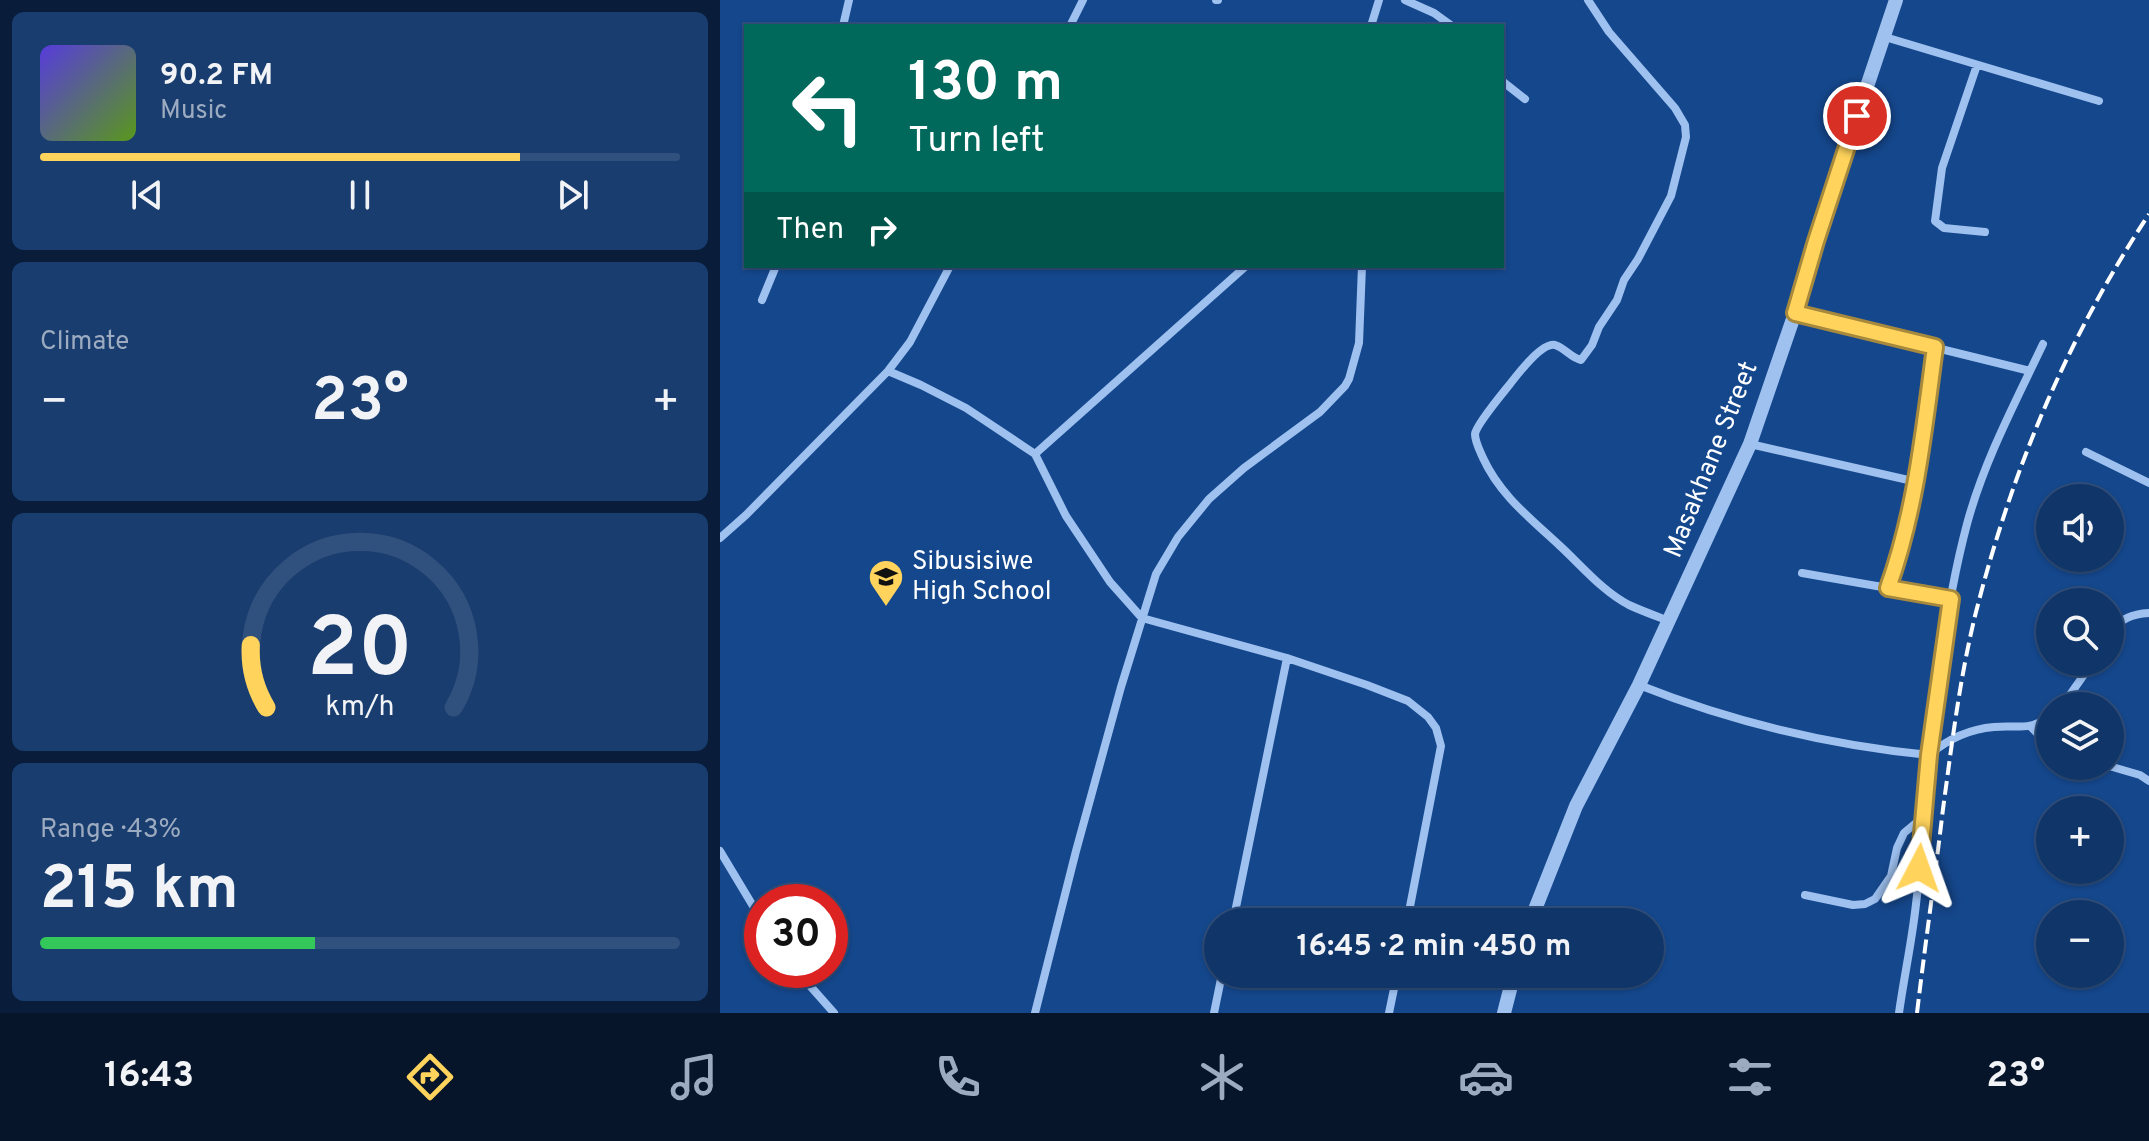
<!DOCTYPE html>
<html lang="en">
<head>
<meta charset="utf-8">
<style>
  body { margin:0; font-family:Overpass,sans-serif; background:#193d6f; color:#f1f3f6; height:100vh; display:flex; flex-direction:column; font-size:30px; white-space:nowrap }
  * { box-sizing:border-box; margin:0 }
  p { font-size:26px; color:#9cabc0 }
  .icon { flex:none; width:44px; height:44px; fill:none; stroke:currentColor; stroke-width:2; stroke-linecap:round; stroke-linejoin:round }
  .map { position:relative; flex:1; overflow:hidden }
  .panel { display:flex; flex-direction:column; gap:12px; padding:12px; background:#091d3a; width:720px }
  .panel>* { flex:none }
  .banner { position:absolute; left:24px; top:24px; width:760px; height:244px; border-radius:0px; box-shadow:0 2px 6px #0004,0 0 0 2px #30507d; background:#00695c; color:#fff; overflow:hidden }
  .controls { position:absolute; left:1316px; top:484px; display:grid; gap:16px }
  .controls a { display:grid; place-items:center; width:88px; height:88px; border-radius:50%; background:#103569; box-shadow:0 2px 6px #0004,0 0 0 2px #30507d; font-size:40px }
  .speed { position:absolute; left:24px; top:884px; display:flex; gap:16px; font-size:40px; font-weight:700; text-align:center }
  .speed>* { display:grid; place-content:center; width:104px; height:104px; border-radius:50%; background:#103569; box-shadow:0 2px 6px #0004,0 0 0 2px #30507d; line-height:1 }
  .speed .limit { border:12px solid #d22; background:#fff; color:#111 }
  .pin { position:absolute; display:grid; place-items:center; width:68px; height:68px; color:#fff; margin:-34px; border:4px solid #fff; border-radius:50%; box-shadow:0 2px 8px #0007 }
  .me { position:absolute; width:88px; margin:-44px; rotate:4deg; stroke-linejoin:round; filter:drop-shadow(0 0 6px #0008) }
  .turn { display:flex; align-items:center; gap:28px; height:168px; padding:0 32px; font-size:36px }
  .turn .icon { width:104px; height:104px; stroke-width:2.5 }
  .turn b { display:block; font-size:56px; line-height:68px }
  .then { display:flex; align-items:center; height:76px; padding:0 32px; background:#0003; gap:16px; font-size:30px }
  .big { font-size:60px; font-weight:700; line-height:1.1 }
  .panel .card { flex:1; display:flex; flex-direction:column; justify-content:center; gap:12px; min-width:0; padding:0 28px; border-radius:12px; background:#193d6f }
  .panel .dial { align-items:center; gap:0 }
  .dial svg { height:208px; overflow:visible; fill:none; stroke:#30507d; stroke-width:7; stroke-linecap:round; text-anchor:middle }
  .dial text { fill:#f1f3f6; stroke:none }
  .song { display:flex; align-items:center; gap:24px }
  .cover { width:96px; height:96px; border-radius:12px; background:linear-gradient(135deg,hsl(250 70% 55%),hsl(90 70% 35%)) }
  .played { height:8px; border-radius:4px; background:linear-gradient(90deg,#ffd35c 75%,#30507d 75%) }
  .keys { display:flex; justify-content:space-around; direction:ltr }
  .heat { display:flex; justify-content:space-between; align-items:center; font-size:44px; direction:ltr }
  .charge { height:12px; border-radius:6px; background:linear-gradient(90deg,#34c759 43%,#30507d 0) }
  .trip { position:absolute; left:484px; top:908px; width:460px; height:80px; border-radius:40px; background:#103569; box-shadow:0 2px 6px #0004,0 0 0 2px #30507d; font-weight:700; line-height:80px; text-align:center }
  .tabs { display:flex; height:128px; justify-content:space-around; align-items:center; background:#06152a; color:#9cabc0 }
  .tabs .icon { width:56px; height:56px }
  .tabs .selected { color:#ffd35c }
  .tabs b { font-size:36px; color:#f1f3f6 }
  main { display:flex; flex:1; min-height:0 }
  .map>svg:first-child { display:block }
</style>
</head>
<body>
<main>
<section class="panel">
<div class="card">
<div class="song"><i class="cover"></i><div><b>90.2 FM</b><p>Music</p></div></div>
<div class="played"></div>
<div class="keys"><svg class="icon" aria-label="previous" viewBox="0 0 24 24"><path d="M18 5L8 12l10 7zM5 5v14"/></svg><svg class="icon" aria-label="pause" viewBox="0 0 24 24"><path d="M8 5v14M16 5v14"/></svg><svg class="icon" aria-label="next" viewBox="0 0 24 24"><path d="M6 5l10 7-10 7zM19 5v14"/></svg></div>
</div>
<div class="card"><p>Climate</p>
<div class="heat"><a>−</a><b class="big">23°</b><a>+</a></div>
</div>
<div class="card dial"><svg viewBox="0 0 100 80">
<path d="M14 69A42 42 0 1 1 86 69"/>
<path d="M14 69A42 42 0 0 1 8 45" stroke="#ffd35c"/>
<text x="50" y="56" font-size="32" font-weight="700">20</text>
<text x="50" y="72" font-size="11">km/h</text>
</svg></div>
<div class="card"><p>Range · 43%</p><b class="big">215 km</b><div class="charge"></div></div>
</section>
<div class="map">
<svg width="1429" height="1013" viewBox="0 0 1429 1013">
  <rect width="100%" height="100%" fill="#15478c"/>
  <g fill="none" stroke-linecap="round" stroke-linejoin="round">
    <path stroke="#9ec1f0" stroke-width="8" d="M496,0H498
      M685,0L714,13L732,26
      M868,0L889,32L955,108L965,125L966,137L951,196L918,259L904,280L897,300L879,327L872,345L861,360C851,358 845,348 835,345C822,342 797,375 790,384C782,394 756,425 755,434C755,442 760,451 763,458C780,495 810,518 839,545C861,565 882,591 909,605C922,611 936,616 949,621
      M123,26L129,0
      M350,26L363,0
      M651,26L659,0
      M1165,37L1379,101
      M1257,65L1222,168L1215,221L1224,228L1265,232
      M782,81L805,99
      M42,300L56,266
      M1075,313L1310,371
      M168,371L201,385L246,408L315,454L346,516L390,582L422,618L567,658L647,685L688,701L708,717L716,728L721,746L687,922
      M1030,444L1197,482
      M1366,452L1429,483
      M315,454L526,266
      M0,538L26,515L168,371L190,342L230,266
      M1082,573L1231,599
      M1168,588C1196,510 1204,429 1215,347
      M1390,631C1402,619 1411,614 1429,613
      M919,685C1012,722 1109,745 1209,755C1228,739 1249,729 1274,727C1297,725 1309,731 1330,717
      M1342,706L1373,662
      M1311,727L1330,746
      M1389,766L1420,775L1429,781
      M0,851L42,921
      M1085,895L1133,905L1145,904L1155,899L1171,876L1177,848L1184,833L1203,817
      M513,922L567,658
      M76,970L114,1013
      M315,1013L356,851L401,687L436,574L458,537L489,499L524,468L600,412L625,386L629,379L639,343L642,266
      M494,1013L502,974
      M669,1013L677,974
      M1179,1013C1184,977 1192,941 1196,904C1211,778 1214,648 1247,524C1264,461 1295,403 1323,344"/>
    <path stroke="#9ec1f0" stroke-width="14" d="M810,922L856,806L919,685L1030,444L1075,313L1121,164L1176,0
      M784,1013L794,974"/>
    <path stroke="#fff" stroke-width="4" stroke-dasharray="14 6" stroke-linecap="butt" d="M1197,1013C1205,945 1215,877 1223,809C1232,743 1240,676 1256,612C1293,467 1347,339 1429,214"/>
  </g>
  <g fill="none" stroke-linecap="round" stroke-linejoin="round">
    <defs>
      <path id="route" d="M1137,116L1096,241L1075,313L1215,347C1204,429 1196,510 1168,588L1231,599L1209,755L1199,868"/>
    </defs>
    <use href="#route" stroke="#a6893c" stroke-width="20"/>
    <use href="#route" stroke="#ffd35c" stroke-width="14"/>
  </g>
  <defs>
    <symbol id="school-pin" viewBox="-11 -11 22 30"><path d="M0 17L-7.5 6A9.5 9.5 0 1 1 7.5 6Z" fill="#ffd35c" stroke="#15478c"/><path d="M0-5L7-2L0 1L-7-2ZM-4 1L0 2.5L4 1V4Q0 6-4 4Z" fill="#111"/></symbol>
  </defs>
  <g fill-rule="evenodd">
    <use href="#school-pin" x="146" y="557" width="40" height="54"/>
  </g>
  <g text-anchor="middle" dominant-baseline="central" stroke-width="8" stroke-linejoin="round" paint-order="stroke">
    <g font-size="26" fill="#fff" stroke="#15478c">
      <text transform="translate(992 460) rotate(-68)">Masakhane Street</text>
    </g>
    <g font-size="26" fill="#fff" stroke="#15478c" text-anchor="start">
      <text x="192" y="562">Sibusisiwe<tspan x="192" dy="30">High School</tspan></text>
    </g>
  </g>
</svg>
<div class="controls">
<a><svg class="icon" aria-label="sound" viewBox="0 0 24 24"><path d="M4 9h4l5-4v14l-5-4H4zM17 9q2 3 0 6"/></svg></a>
<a><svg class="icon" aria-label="search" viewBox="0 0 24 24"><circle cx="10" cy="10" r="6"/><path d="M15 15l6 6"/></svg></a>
<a><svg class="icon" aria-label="layers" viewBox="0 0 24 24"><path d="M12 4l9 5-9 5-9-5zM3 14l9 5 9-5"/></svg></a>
<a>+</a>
<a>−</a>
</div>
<div class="speed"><div class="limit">30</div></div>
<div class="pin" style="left:1137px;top:116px;background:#d93025"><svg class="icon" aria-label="arrive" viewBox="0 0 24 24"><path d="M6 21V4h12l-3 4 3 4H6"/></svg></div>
<svg class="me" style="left:1199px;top:868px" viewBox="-20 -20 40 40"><path d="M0-17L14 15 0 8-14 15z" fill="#ffd35c" stroke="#fff" stroke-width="4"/></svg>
<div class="trip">16:45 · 2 min · 450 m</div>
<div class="banner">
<div class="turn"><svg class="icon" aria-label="left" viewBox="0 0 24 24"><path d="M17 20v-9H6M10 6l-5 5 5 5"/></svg><div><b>130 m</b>Turn left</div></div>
<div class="then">Then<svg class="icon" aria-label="right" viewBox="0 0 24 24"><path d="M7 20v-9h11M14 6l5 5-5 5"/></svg></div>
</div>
</div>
</main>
<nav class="tabs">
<b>16:43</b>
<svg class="icon selected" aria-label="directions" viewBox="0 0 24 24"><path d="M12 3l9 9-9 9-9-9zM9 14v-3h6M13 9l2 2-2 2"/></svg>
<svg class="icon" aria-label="music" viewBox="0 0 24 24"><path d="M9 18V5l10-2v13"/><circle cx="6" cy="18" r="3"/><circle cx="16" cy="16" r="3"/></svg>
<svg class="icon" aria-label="phone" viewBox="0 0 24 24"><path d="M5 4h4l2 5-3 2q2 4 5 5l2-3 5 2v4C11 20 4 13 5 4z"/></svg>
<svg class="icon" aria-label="climate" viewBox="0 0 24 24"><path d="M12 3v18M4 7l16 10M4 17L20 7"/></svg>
<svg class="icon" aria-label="car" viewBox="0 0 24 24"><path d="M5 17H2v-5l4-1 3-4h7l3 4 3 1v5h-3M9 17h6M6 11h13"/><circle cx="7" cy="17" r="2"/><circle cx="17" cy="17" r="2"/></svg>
<svg class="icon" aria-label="filters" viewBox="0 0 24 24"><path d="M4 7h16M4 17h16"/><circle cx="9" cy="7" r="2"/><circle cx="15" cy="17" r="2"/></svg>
<b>23°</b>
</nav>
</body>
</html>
